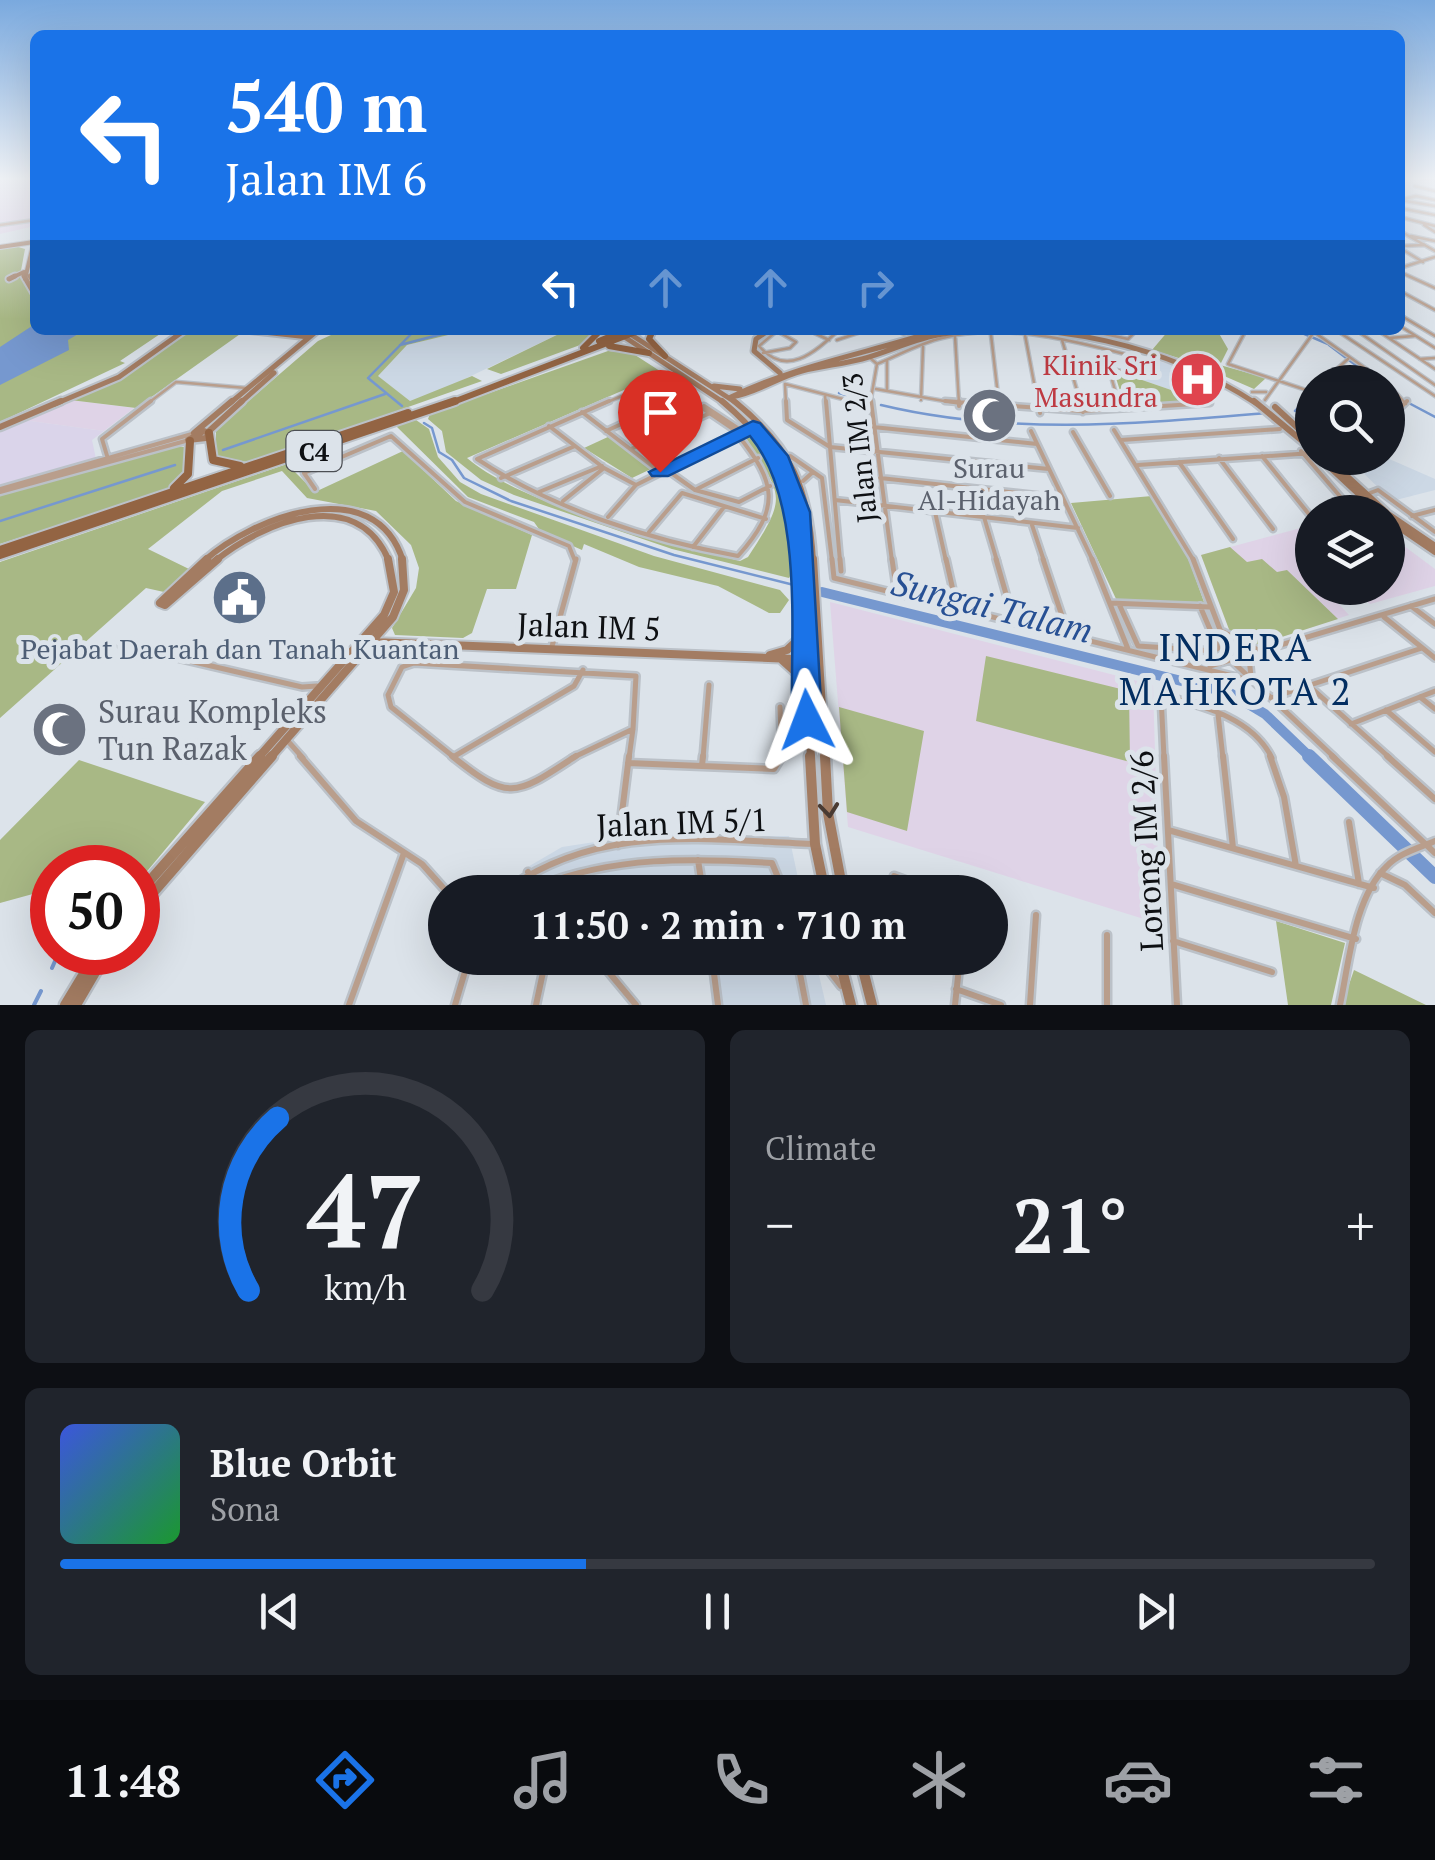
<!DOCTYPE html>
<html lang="en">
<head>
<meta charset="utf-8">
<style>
  body { margin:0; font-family:"PT Serif",serif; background:#20242c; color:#f1f3f6; height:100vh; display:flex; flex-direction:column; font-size:38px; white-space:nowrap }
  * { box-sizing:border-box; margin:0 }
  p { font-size:32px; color:#9ea1a6 }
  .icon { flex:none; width:55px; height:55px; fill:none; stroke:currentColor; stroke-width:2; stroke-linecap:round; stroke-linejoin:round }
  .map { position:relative; height:1005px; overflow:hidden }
  .details { display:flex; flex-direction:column; gap:25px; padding:25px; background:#0d0f14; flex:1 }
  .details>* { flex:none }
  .top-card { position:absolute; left:30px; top:30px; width:1375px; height:305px; border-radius:15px; box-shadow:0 10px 40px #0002; background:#1a73e8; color:#fff; overflow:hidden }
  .fabs { position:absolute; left:1295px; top:365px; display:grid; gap:20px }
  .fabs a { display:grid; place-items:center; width:110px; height:110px; border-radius:50%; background:#171b24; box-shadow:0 10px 40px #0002; font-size:50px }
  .speed { position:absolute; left:30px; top:845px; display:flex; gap:20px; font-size:50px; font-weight:700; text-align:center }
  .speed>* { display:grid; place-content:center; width:130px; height:130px; border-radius:50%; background:#171b24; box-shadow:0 10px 40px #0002; line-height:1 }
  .speed .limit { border:15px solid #d22; background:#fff; color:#111 }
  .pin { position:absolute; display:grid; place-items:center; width:85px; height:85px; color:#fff; margin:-102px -42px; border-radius:50% 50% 50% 0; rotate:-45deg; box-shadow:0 0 10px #0007 }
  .pin .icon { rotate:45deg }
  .me { position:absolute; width:110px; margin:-55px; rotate:357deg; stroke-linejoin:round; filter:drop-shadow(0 0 8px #0008) }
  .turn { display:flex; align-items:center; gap:35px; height:210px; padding:0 30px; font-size:45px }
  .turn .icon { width:130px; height:130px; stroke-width:2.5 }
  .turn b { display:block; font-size:70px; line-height:85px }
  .lanes { display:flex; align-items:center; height:95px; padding:0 30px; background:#0003; justify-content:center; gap:50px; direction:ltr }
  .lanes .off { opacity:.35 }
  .big { font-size:75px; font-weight:800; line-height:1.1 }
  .details .card { flex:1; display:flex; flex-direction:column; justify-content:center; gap:15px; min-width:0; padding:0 35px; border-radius:15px; background:#20242c }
  .details .dial { align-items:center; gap:0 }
  .dial svg { height:260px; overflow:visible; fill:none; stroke:#363941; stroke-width:7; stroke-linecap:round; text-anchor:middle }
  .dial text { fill:#f1f3f6; stroke:none }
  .song { display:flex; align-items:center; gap:30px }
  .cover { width:120px; height:120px; border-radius:15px; background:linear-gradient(135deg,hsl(230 70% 55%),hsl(130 70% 35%)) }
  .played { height:10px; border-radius:5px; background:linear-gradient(90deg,#1a73e8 40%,#363941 40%) }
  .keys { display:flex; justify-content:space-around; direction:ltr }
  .heat { display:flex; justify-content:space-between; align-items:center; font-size:55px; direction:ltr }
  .details .tiles { flex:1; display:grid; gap:25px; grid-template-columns:1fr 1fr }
  .card:last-child { grid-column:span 2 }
  .trip { position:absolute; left:428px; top:875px; width:580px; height:100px; border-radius:50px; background:#171b24; box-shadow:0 10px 40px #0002; font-weight:800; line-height:100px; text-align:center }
  .tabs { display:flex; height:160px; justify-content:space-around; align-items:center; background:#090b0e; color:#9ea1a6 }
  .tabs .icon { width:70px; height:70px }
  .tabs .on { color:#1a73e8 }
  .tabs b { font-size:45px; color:#f1f3f6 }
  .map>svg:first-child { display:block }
</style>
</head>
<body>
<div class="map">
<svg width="1435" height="1005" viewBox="0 0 1435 1005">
  <rect width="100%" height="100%" fill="#dce3ea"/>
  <path fill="#ccd8e5" d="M469,330H567L421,400L410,401L377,376L407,345Z
    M1134,355L1181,367L1232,387L1203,401L1125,374Z
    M1348,458H1387L1435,479V490L1392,501Z
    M789,836L801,892H547L526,868L562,847L621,838Z
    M707,958H815L826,1005H712Z"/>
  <path fill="#dad4ea" d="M23,420L104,431L92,440L96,459L0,486V431Z"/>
  <path fill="#dfd3e7" d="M0,178H35V226L0,234Z
    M70,400L134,408L104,431L23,420Z
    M1312,525V588H1388V534L1435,569V586L1370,604L1360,596L1338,603L1349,615L1257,645L1230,632L1201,555Z
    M830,602L1153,685L1160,924L848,827Z"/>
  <path fill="#a8b885" d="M15,246L25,249L20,276L35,299V330H166L120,361L125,363L0,422V248Z
    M190,330L243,332L136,408L70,400L121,378Z
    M329,330H469L407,345L378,376L410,401L472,376L482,381L252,462L216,460V429L318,341L331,335Z
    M567,330H598L591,341L501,374L487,369Z
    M1169,330H1217L1228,349L1220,365L1266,378L1254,389L1192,362L1152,350Z
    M608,351L632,353L663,373L467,458C522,505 668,542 740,561L748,557C790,493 781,497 745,436C791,435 792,540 793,571L789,578L672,549L514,495L481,480L446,452L442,431L428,419L430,414Z
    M1119,372L1203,401L1132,406L1122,397L1115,375Z
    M416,420L429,429L438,457L460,482L481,494L654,556L780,590L789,600L780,613H769L718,586L639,567L584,544L582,550L541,532L534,522L468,497L396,426Z
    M610,436L651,469L632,478L584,448Z
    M177,446L184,447L185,472L167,490L0,544V494Z
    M403,451L456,501L532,535L516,589H487L472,633L463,638L395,635L392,628L416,588L419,568L411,545L376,511L307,498L282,471L222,491L148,549L189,569L164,592L146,588L0,718V562L319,453L323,455L291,468L315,492Z
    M1152,496L1185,549L1204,602L1117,601L1071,503Z
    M1230,547L1247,562L1262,559L1277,572L1287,570L1338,619L1257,645L1230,632L1201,555Z
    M986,656L1129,691L1130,762L976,721Z
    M839,707L924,731L907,831L847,812Z
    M79,760L205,802L138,882V868H52V900L40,892L0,903V840Z
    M1276,921L1345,943L1331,1005H1288Z
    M1354,970L1426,1005H1342Z"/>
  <path fill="#7698cf" d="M35,324V330H85L68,340L69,350L0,385V347Z"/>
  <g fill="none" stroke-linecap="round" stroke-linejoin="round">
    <path stroke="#7698cf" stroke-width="2.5" d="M1295,330L1328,344
      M400,345L457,330
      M1329,345L1378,382
      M1388,389L1398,397
      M839,393L860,399
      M1405,401L1435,417
      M881,405C1010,436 1136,424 1266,413
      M402,406L368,378L415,330
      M1295,411L1312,395
      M424,423L432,428L439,452L452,460L464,478L511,501L674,555L794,585
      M223,450L385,394
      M0,521L175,465"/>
    <path stroke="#7698cf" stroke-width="4" d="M52,968L59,952
      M34,1005L41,991"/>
    <path stroke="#7698cf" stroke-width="10" d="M822,592L1230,693L1265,714L1311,758"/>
    <path stroke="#7698cf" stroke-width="14" d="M1309,756L1435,877"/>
    <defs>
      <path id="street-far3" d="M1422,178L1435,179
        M1415,186L1435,191
        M1400,200L1416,196L1435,200
        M1406,201L1435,206
        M1400,208L1435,215
        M1400,217L1435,226
        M0,225L35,220
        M1424,225L1435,232
        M1400,231L1435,251
        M1411,236L1435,241
        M1400,246L1425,245
        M1400,248L1423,262
        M1400,268L1435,257
        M1400,272L1435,288
        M1400,291L1435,310
        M1400,315L1435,336
        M1400,326L1435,348
        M778,330L759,346C786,378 814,353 839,330
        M808,330L829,340
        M894,330L904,334
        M1086,330L1128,339L1137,330
        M1246,330L1228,364L1312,392
        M1311,330L1385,382
        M1336,330L1435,396
        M1356,330L1435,385
        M1377,330L1435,369
        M991,335L999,404
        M1025,335L1038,404
        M955,336L959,404
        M1389,338L1414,336
        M837,340L867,330
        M1062,340L1081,404
        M763,353L790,348L796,342L777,331
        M869,357L877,364L870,404
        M1070,358L1128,373
        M1420,359L1435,358
        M887,360V390
        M877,364C899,355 920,343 942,338C1005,322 1076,341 1136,357
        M1109,369L1118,401
        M660,380L696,404
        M1322,382L1348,359
        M1388,384L1406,404
        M876,389L961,404
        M1252,392H1266
        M825,396L826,404
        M921,400L923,347
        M1265,400L1314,332
        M147,404L176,382L246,388
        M603,404L677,372
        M666,404L684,396
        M786,404L785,384L862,404
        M1198,404L1210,403"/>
      <path id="street-far2" d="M609,401L477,459C553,509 649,540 738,556C781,508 777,483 737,434
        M692,401L739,433
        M786,401L787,420L830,447L1049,469
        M826,401L840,561
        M853,401L870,406
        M871,401L892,561
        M945,401L1082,411L1210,403
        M959,401V406
        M999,401L1000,410
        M1038,401L1040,413
        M1080,401L1083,412
        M704,406L742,431
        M582,412L660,472
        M1388,420L1407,401
        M549,426L604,468L636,485
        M873,427L1037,444
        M1114,430L1194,561
        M606,431L672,401
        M1031,431L1093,561
        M1073,432L1110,496
        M1121,440L1280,429
        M631,449L708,414
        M1301,451L1350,508
        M316,452L340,456
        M790,456L822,478L832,561
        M1262,456L1312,518
        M1219,458L1273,529
        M108,459L102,439L151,401
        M1179,462L1233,539
        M1138,465L1312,453
        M667,470L695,490L739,502L770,486
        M501,478L575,446
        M880,478L1063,498
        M803,481L813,472
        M0,489L192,434
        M315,489L304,473L391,436L465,502L569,546L575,561
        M695,490L758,458
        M0,492L189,440
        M539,492L602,466
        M1370,493L1378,490L1435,532
        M835,500L1078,528
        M563,501L604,468
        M935,512L946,561
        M1412,516L1435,510
        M608,517L636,485L750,428
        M984,517L997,561
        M1032,525L1044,561
        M649,532L682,493L766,519
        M693,547L724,507"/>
      <path id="street-far1" d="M832,559L834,578L1253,681
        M840,559L841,571
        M892,559L897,594
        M946,559L957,608
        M996,559L1014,622
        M1043,559L1068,634
        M1092,559L1128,649
        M1193,559L1232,661L1335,758
        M1110,603L1210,607
        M1119,604L1138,646L1214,651L1218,648L1200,606
        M1411,606L1435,624
        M1384,617L1435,658
        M1223,632L1258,650
        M121,645L302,687L317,686
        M551,650L576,559
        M1249,657L1251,677
        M1210,666L1435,599
        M1308,685L1390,758
        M1420,697L1435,709
        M1271,698L1422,648
        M780,707L782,758
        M1386,710L1435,752
        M1218,714L1223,758
        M1351,724L1435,691
        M286,739L303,758
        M453,757L574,686L583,670
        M455,758L391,707L388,695L402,667L414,663L636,676L633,729
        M572,758L633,729
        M629,758L633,729
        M703,758L709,685
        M1164,758L1161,695C1202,706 1252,717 1272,758"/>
      <path id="street" d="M300,756L356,821L422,864L447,892
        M452,756C509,802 515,796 576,756
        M1164,756L1177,1005
        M1223,756L1233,848
        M1270,756L1284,797L1296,866
        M1332,756L1435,853
        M1387,756L1435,799
        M628,763L774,769L782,756
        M702,766L703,756
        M1349,822L1359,884
        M1168,830L1374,888
        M618,845L629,756
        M698,860L703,892
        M528,872L544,892
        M1380,873L1405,885L1435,913
        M894,876L938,892
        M1171,884L1356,939
        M539,886C614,856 692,858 772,863L784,892
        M503,892C598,822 704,840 815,844
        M1107,935V1005
        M1173,941L1272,972
        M597,958L636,1005
        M712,958L718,1005
        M797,958L806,1005
        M799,967L824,964L841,986
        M956,989L1001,1005
        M349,1005L404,853
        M455,1005L469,958
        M536,1005L546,958
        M955,1005L960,958
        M1030,1005L1036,915
        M1340,1005C1349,963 1354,897 1387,866C1399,853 1419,848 1435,841"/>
      <path id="secondary-far4" d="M0,247L34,242
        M9,279L24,272
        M25,279L35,237
        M32,279L35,256"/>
      <path id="secondary-far3" d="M24,276L35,295
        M30,276L35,284
        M9,279L15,276
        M246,330L309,337
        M614,330L726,404
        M769,330L756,339L754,351L780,373
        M939,330C869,353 797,365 731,397C757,393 778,377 802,371C822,366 843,364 862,359C889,352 915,338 943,334C1047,317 1169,346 1257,404
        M627,332L738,404
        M714,386L740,389
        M55,404L119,377L185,330
        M229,404L318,330
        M239,404L274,373"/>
      <path id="secondary-far2" d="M722,401C779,449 797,489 801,561
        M734,401C792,448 809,489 813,561
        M1254,401L1312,449
        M1275,407L1312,441
        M0,427L61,401
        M204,431L209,433L206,438L188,440Z
        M208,432L242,401
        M194,433L232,401
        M1320,458L1378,512
        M1327,458L1386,512
        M1388,514L1435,546
        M1388,520L1435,552
        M204,561C253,517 375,470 403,561
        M215,561C263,522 357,483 389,561"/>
      <path id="secondary-far1" d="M207,559L160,603L165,605L218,559
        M800,559L811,758
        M813,559L825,758
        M373,642L819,660
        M770,655L787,650L801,637
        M782,660L802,678
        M258,758L384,615L394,592L388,559
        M270,758L393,617L404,590L402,559"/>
      <path id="secondary" d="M810,756L815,844L825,892
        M825,756L828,813L843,892
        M138,894L260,756
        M138,910L272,756
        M839,958L851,1005
        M860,958L872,1005
        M65,1005L97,952
        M76,1005L107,952"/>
      <path id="primary-far1" d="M653,330L649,339L665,356
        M599,341L626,330
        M609,346L649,353
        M583,348L601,330
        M448,404L641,330"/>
      <path id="primary" d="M209,433L213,460L240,466
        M174,488L188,474L190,441
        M0,550L408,413
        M0,555L455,401"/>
    </defs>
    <use href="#street-far3" stroke="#bbc1c8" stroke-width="5"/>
    <use href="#street-far2" stroke="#bbc1c8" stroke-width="9"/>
    <use href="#street-far1" stroke="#bbc1c8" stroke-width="10"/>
    <use href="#street" stroke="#bbc1c8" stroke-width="11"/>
    <use href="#secondary-far4" stroke="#bbc1c8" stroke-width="6"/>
    <use href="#secondary-far3" stroke="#bbc1c8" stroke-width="9"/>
    <use href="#secondary-far2" stroke="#bbc1c8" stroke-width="11"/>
    <use href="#secondary-far1" stroke="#bbc1c8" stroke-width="12"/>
    <use href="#secondary" stroke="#bbc1c8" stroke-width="15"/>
    <use href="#primary-far1" stroke="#bbc1c8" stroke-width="10"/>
    <use href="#primary" stroke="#bbc1c8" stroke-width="12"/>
    <use href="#street-far3" stroke="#b99e8c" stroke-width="2.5"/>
    <use href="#street-far2" stroke="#b99e8c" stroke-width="4"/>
    <use href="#street-far1" stroke="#b99e8c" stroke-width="5"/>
    <use href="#street" stroke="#b99e8c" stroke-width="6"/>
    <use href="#secondary-far4" stroke="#a37c62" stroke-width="4"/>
    <use href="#secondary-far3" stroke="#a37c62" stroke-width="5"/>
    <use href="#secondary-far2" stroke="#a37c62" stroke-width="6"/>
    <use href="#secondary-far1" stroke="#a37c62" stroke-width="8"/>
    <use href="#secondary" stroke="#a37c62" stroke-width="10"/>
    <use href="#primary-far1" stroke="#936443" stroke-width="6"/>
    <use href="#primary" stroke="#936443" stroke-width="8"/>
  </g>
  <defs><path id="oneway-chevron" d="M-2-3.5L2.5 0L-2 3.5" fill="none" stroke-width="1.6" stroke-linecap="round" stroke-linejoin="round" transform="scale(2.5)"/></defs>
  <use stroke="#4a3b33" href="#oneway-chevron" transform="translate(829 810) rotate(84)"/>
  <linearGradient id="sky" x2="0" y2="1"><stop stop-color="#7aa9de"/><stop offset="0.56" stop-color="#eff2f6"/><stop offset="1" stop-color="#eff2f6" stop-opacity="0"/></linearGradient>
  <rect width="1435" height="319" fill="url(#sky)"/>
  <path fill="#1a73e8" stroke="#114b97" stroke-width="2.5" d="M753,421L760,423L788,456L810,512L822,720L818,729L807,732L797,729L792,720C790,636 805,502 750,436L668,476H652L649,472Z"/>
  <defs>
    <symbol id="hospital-disc" viewBox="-11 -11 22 22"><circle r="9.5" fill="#e0444e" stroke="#dce3ea"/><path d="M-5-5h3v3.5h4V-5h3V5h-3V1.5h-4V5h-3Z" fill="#fff"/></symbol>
    <symbol id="mosque-disc" viewBox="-11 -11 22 22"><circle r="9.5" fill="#6b7280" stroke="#dce3ea"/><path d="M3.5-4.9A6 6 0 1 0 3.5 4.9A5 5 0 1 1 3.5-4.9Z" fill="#fff"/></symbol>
    <symbol id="civic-disc" viewBox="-11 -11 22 22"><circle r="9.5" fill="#5c6f8a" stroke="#dce3ea"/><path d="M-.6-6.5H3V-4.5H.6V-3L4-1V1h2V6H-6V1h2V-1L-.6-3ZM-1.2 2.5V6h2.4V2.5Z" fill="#fff"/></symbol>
  </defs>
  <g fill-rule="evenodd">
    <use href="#hospital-disc" x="1166" y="348" width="63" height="63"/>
    <use href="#mosque-disc" x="958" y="384" width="63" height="63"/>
    <use href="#civic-disc" x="208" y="566" width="63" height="63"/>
    <use href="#mosque-disc" x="28" y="698" width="63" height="63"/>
  </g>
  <g text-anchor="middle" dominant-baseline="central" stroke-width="10" stroke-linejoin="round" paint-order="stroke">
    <rect fill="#dce3ea" stroke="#4c4f54" stroke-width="2.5" x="286.5" y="431" width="55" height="40" rx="8"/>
    <g font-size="25" font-weight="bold" fill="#0e1013">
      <text x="314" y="451">C4</text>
    </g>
    <g font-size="28" fill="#be3a42" stroke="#dce3ea" text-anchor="end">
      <text x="1158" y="364">Klinik Sri<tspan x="1158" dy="32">Masundra</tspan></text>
    </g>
    <g font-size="28" fill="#0e1013" stroke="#dce3ea">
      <text transform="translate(859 448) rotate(-96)">Jalan IM 2/3</text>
    </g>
    <g font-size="28" fill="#5b616d" stroke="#dce3ea">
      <text x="989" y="467">Surau<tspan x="989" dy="32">Al-Hidayah</tspan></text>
    </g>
    <g font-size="28" fill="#4e5e75" stroke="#dce3ea">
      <text x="240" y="648">Pejabat Daerah dan Tanah Kuantan</text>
    </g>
    <g font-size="32" fill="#0e1013" stroke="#dce3ea">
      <text transform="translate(589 626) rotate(2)">Jalan IM 5</text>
      <text transform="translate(682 822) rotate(-2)">Jalan IM 5/1</text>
      <text transform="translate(1146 851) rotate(-93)">Lorong IM 2/6</text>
    </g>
    <g font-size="32" fill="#5b616d" stroke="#dce3ea" text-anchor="start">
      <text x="98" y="711">Surau Kompleks<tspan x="98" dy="37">Tun Razak</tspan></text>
    </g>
    <g font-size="35" font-style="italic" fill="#275094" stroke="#dce3ea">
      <text transform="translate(992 606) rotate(14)">Sungai Talam</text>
    </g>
    <g font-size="38" letter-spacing="2.5" fill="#032e61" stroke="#dce3ea">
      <text x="1236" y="647">INDERA<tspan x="1236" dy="44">MAHKOTA 2</tspan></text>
    </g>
  </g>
</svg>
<div class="fabs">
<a><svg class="icon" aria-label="search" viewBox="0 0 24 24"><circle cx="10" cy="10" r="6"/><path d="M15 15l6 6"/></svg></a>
<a><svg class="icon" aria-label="layers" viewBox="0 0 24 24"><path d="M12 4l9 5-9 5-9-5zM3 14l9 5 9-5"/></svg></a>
</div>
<div class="speed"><div class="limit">50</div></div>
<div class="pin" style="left:660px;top:472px;background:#d93025"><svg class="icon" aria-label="arrive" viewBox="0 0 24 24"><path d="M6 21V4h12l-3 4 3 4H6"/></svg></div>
<svg class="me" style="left:807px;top:720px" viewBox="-20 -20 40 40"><path d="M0-17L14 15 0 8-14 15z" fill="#1a73e8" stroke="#fff" stroke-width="4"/></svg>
<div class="trip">11:50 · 2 min · 710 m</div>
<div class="top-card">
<div class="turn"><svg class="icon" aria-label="left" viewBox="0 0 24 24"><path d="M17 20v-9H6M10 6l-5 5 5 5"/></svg><div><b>540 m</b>Jalan IM 6</div></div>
<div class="lanes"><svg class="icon" aria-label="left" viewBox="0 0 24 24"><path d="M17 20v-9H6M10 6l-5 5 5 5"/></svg><svg class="icon off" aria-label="ahead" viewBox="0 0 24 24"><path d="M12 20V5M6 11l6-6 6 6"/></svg><svg class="icon off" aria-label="ahead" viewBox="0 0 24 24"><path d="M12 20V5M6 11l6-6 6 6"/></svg><svg class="icon off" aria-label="right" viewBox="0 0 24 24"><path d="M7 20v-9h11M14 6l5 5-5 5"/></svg></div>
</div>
</div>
<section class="details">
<div class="tiles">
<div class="card dial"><svg viewBox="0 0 100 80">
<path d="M14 69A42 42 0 1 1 86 69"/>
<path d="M14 69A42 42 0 0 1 23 16" stroke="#1a73e8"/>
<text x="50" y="56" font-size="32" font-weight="700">47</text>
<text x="50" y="72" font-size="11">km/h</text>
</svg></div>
<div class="card"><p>Climate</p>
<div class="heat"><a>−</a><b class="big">21°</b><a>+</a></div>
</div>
<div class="card">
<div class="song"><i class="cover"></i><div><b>Blue Orbit</b><p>Sona</p></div></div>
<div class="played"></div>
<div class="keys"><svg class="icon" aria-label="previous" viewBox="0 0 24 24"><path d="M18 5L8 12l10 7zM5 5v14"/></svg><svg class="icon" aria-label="pause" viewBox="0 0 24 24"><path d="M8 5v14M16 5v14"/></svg><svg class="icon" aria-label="next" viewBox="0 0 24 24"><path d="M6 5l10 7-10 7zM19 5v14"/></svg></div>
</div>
</div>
</section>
<nav class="tabs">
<b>11:48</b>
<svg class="icon on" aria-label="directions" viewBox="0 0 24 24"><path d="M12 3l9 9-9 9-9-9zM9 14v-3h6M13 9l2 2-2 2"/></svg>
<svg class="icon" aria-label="music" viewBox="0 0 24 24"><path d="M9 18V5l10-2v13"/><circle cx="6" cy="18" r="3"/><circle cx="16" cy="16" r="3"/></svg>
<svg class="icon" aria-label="phone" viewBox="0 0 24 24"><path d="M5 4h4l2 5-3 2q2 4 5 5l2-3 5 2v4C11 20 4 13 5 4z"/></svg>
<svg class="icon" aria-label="climate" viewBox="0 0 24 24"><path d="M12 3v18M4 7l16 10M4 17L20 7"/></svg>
<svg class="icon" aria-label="car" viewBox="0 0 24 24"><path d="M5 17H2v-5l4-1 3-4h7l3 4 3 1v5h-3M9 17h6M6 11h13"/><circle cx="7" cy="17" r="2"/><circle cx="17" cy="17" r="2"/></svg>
<svg class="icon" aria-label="filters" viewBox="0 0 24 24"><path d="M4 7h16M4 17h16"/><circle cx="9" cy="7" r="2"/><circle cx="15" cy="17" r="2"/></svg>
</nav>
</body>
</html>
